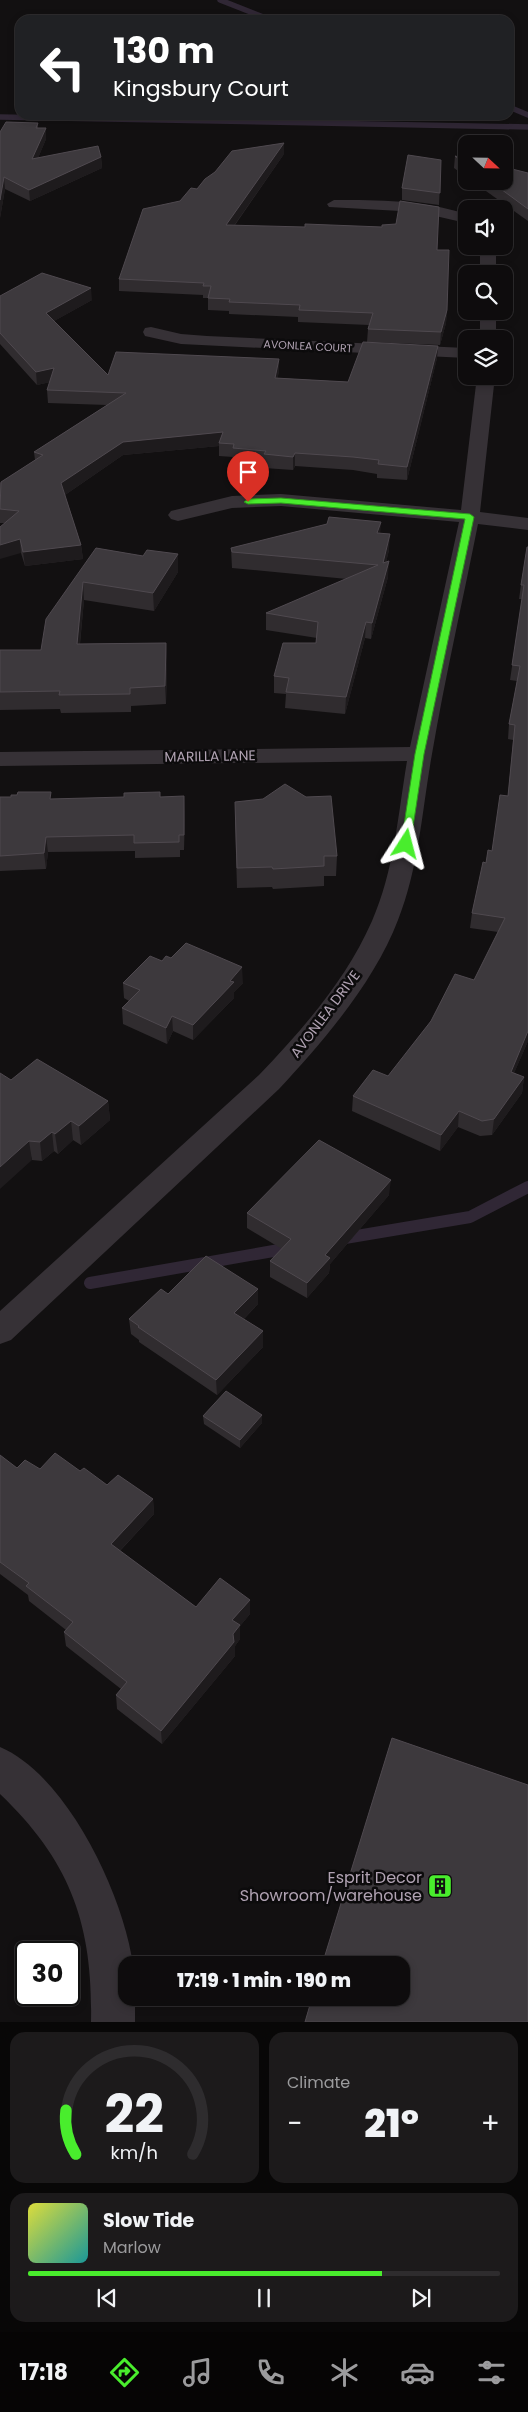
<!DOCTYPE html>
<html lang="en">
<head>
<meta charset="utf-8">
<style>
  body { margin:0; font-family:Poppins,sans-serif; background:#1c1a1b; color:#f1f3f6; height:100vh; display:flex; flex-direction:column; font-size:19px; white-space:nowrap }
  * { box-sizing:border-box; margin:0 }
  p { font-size:16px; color:#9b9b9d }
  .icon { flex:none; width:28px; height:28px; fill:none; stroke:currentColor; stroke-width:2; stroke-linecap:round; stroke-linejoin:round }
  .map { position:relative; height:2022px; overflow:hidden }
  .drawer { display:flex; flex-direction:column; gap:10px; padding:10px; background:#080707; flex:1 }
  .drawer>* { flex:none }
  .banner { position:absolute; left:15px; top:15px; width:499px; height:105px; border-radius:15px; box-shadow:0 2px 8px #0003,0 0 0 1px #2e2c2e; background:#202124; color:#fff; overflow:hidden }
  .needle { width:32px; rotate:112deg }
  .tools { position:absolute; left:458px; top:135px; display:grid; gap:10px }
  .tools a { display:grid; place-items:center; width:55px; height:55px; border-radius:10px; background:#0e0c0d; box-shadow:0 2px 8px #0003,0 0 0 1px #2e2c2e; font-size:25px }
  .speed { position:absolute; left:15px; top:1941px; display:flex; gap:10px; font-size:25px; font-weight:700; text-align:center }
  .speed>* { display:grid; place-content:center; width:65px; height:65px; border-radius:50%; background:#0e0c0d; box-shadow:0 2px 8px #0003,0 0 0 1px #2e2c2e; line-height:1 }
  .speed .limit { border:2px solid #111; border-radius:8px; background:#fff; color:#111 }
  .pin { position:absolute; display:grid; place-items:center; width:42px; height:42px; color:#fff; margin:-51px -21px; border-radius:50% 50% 50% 0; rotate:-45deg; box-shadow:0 0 5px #0007 }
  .pin .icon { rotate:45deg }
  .me { position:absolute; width:55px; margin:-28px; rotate:9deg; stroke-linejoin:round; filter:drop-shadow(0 0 4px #0008) }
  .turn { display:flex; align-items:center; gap:18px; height:105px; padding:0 15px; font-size:22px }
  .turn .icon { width:65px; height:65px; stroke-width:2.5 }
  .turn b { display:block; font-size:35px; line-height:42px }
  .big { font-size:38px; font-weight:800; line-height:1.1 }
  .drawer .widget { flex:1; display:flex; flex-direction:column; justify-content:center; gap:8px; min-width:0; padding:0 18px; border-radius:15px; background:#1c1a1b }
  .drawer .dial { align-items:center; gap:0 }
  .dial svg { height:130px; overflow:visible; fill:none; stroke:#2e2c2e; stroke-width:7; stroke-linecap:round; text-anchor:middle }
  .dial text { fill:#f1f3f6; stroke:none }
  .song { display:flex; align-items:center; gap:15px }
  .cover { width:60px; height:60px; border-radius:8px; background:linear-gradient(135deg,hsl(60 70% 55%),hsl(180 70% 35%)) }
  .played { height:5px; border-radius:2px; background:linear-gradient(90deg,#49ed2d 75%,#2e2c2e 75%) }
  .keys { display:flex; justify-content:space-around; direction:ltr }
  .heat { display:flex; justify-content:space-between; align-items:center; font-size:28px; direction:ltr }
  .drawer .tiles { flex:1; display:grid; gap:10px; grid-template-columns:1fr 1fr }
  .widget:last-child { grid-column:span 2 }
  .trip { position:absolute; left:118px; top:1956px; width:292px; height:50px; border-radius:15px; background:#0e0c0d; box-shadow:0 2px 8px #0003,0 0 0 1px #2e2c2e; font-weight:800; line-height:50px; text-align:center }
  .menu { display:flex; height:80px; justify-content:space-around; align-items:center; background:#060505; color:#9b9b9d }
  .menu .icon { width:35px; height:35px }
  .menu .selected { color:#49ed2d }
  .menu b { font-size:22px; color:#f1f3f6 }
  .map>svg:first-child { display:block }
</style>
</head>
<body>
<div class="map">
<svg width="528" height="2022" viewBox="0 0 528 2022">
  <rect width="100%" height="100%" fill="#121011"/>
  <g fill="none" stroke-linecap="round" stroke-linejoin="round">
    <path stroke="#302735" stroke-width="5.5" d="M220,0L271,20
      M509,107L528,115
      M0,117L528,127"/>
    <path stroke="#302735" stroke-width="12" d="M339,1239L470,1217L528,1187
      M90,1283L296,1247"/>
    <path fill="#363136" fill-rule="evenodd" d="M334,200C379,200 423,200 466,214V223L418,212L329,207L327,204Z
      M480,246H496V274H480Z
      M480,311H496V339H480Z
      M151,327L181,334L207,336L466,348V358L181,344L145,336L143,332L145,328Z
      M477,376H495L480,512L528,518V530L478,524C463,600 445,677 432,754C422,810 419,867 398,920C375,981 323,1042 279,1089L11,1340L0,1344V1311L259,1075C303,1029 346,980 372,921C394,871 398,815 407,761L0,766V752L410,747L459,522L281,506L232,508L178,521L171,519L168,515L171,511L232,496L281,494L461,510Z
      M0,1747C67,1775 124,1896 133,1965H126V1998H135V2022H91C93,1925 71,1862 0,1794Z"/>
  </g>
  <path fill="#302c2f" d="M38,123V128L46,139L38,158L101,157L102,168L30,201L5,189L0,218V132Z
    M284,154L235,225L437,250L447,310L446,323L440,345L367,342L368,329L369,325L298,322V317L229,314V311L208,310V298H203V295L119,291V279L180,201L197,189Z
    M455,156L466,159V177L454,168Z
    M441,160L439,205L402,200V188Z
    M528,173V221L472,181H504Z
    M0,296L92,300L54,321L108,375L279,372L277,378L348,382L438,346L437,358L407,480L377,478V474L353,470L295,466L293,470L264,468V464L233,461V457L219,456V446L123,455L65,495L81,545L83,559L25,566L21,553L4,523H0V483L35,460L34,452L107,405L48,403L47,390L50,382L37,385L0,344Z
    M380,533L389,550L386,562L388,577L371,639L365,638L345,714L285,708L286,694L274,693V676L316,643L317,638L266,630V613L347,579L232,568L231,548Z
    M527,547L528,1041L514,1073L524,1077L522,1093L492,1135L480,1136L458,1127L440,1151L352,1111L353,1096L388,1076L474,980L498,932L470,928L472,913L486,863L492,851L508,796L513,740L508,739L509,724L517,681L510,680L522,599H519L521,585Z
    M96,548L143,556L178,554V572L154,611L84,600L80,644L166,643L167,661L166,704L131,706V712L61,713L60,709L0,710V650H41Z
    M0,797L52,799L161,797L185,812L184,850H180V857L135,858V851L48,852L46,869L0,871Z
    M235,822L337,856L336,876H324V886L273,889L272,887L237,888Z
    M162,961L243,983L234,992V998L193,1040L173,1031L167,1044L123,1024L122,1008L129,1001L124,998L123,983Z
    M11,1080L108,1101L110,1120L81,1145L73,1140L58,1154L54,1151L42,1161L32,1160Z
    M389,1195L330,1264L329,1273L307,1298L270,1277V1261L282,1249L247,1228V1213Z
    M168,1294L258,1304L244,1319L263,1331V1347L217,1395L139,1342V1340L131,1334L129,1319Z
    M203,1416L262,1423L240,1448L204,1424Z
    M0,1455L17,1468L80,1471L107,1485L153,1499L154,1514L120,1551L196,1607L250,1600V1614L240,1626V1639L235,1646V1656L162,1744L117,1709L116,1695L121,1689L66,1646L64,1632L66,1630L29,1601L28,1595L0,1574Z"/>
  <path fill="#1e1b1d" d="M46,128V139L33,170L32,159Z
    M284,143V154L226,237V225Z
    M101,157L102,168L30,201L29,190Z
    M4,177L5,189L0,218V200Z
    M91,288L92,300L47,325L46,313Z
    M447,310L446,323L440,345L441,332Z
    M438,346L437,358L407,480V467Z
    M279,359V372L275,391V378Z
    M54,368L55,381L37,385L36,372Z
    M223,432L219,443V446L123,455L62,497L61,483L123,442Z
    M295,453V466L293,470V457Z
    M381,522L380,537L377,533Z
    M390,534L389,550L382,579L383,563Z
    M20,539L21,553L0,559V545Z
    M81,545L83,559L25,566L23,552Z
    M178,554V572L154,611L153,593Z
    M389,561L388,577L371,639L372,623Z
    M83,582L84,600L78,662L77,644Z
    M366,622L365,638L345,714L346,697Z
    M166,643L167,661L166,704L165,686Z
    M184,796L185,812L184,850Z
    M46,837L48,852L46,869L44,853Z
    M242,967L243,983L234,992V998L193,1040V1025Z
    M172,1016L173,1031L167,1044L166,1028Z
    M528,1031V1041L508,1087L511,1072Z
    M524,1077L522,1093L492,1135L494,1119Z
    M108,1101L110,1120L81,1145L79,1126Z
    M459,1111L458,1127L440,1151L441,1135Z
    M71,1121L73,1140L58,1154L55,1134Z
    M52,1132L54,1151L42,1161L40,1142Z
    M29,1141L32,1160L0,1189V1167Z
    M391,1180L389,1195L330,1264L329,1273L307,1298V1283L325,1255Z
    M258,1289V1304L235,1328L234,1313Z
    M263,1331V1347L217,1395L216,1380Z
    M262,1415V1423L240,1448V1440Z
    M153,1499L154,1514L112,1559L111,1544Z
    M250,1600V1614L240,1626V1639L235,1646V1656L162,1744L161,1731L232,1620Z"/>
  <path fill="#3d393d" stroke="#4f494f" d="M6,122L38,123L36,128H46L32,159L98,146L101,157L29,190L4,177L0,200V132Z
    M284,143L226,225L305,227V224L382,227V225L396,224L400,201L439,207L437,250H449L447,310L441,332L368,329L373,313L299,310L300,305L229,302L230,299L208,298L211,286H203L204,283L119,279L143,209L180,201L191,188L197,189L205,179L215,172L232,151Z
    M408,155L441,160L440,193L402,188Z
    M455,156L466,159V165Z
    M504,167L528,173V209L490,181H504Z
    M42,273L91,288L46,313L108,375L116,352L279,359L275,378L348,382L363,342L438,346L407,467L378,464L379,460L353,457L295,453L293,457L264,454L266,451L233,448L234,444L219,443L223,432L123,442L61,483L81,545L23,552L20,539L0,545V527L19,511L0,509L1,482L43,455L34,452L126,393L47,390L54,368L36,372L0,333V296Z
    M329,517L381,522L377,533L390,534L383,563L389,561L372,623L366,622L346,697L286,692L289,678L274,676L283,643H316L318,622L266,613L378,565L232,552L231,548L327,524Z
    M527,547H528V1031L511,1072L524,1077L494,1119L482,1121L459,1111L441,1135L353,1096L373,1070L388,1076L431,1021L455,974L474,980L505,918L472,913L483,862L486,863L488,850L492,851L500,795L508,796L515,725L509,724L520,666L512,665L524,585H521Z
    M96,548L143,556L147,550L178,554L153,593L83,582L77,644L166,643L165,686L130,688V694L59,695L60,691L0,692V650H41L46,619Z
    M285,784L306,797L331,796L337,856H324V866L273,869L272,867L237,868L235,802L263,799Z
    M18,792H51L50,799L124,797V793L160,792V797L184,796V835H179V842L134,843V835L46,837L44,853L0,856V797H11V795H17Z
    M186,943L242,967L230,981L234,982L193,1025L172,1016L166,1028L122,1008L140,990L123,983L150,956L162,961L166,956L171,958Z
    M37,1059L108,1101L79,1126L71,1121L55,1134L52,1132L40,1142L29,1141L0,1167V1073L11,1080Z
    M319,1140L391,1180L325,1255L330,1258L307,1283L270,1261L291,1239L247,1213Z
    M206,1256L258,1289L234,1313L263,1331L216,1380L138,1327L139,1326L129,1319L161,1289L168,1294Z
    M226,1391L262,1415L240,1440L203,1416Z
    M55,1453L80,1471L84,1468L107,1485L118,1475L153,1499L111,1544L196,1607L220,1578L250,1600L232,1620L240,1625L233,1634L234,1642L161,1731L116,1695L127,1682L64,1632L73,1622L26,1586L29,1583L0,1562V1455L17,1468L25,1460L40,1469Z
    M392,1738L528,1785V2022H305L312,1998H401V1965H322Z"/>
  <path fill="#49ed2d" stroke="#2f9a1d" d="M281,498L470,514L474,517L424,754L410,847H402L401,844L415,754L465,519L281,503L248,504L244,502L248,499Z"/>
  <defs>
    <symbol id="building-square" viewBox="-11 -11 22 22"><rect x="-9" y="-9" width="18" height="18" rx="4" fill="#49ed2d" stroke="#0c0b0c"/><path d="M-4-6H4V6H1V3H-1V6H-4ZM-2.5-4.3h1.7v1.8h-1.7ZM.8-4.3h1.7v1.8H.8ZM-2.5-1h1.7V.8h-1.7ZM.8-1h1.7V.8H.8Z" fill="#111"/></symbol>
  </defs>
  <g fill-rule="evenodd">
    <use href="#building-square" x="426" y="1872" width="28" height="28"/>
  </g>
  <g text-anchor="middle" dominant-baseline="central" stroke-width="5" stroke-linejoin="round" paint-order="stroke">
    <g font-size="11" fill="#b0a2b2" stroke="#0c0b0c">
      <text transform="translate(308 346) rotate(3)">AVONLEA COURT</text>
    </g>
    <g font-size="14" fill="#b0a2b2" stroke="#0c0b0c">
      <text transform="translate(210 756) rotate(-1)">MARILLA LANE</text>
      <text transform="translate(325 1014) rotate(-53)">AVONLEA DRIVE</text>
    </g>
    <g font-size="16" fill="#b0a2b2" stroke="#0c0b0c" text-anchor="end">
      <text x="422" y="1877">Esprit Decor<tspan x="422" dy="18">Showroom/warehouse</tspan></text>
    </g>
  </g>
</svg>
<div class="tools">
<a><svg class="needle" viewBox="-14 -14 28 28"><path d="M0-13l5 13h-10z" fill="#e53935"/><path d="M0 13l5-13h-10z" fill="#9b9b9d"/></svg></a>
<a><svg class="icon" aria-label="sound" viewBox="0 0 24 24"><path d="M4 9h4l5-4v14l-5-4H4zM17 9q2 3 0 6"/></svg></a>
<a><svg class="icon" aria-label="search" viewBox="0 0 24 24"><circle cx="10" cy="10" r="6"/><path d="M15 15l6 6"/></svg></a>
<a><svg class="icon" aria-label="layers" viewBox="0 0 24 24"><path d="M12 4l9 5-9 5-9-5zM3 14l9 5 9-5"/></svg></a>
</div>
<div class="speed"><div class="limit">30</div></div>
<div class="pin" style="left:248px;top:502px;background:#d93025"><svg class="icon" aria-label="arrive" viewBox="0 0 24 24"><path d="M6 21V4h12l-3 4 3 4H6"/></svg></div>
<svg class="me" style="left:406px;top:844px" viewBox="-20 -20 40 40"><path d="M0-17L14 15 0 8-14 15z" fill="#49ed2d" stroke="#fff" stroke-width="4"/></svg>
<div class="trip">17:19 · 1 min · 190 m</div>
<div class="banner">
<div class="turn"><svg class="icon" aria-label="left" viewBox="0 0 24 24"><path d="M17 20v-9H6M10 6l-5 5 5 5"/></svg><div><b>130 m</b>Kingsbury Court</div></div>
</div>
</div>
<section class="drawer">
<div class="tiles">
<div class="widget dial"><svg viewBox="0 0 100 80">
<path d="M14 69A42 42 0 1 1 86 69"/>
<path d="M14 69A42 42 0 0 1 8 42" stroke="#49ed2d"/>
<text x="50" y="56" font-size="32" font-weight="700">22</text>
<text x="50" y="72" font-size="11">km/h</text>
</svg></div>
<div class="widget"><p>Climate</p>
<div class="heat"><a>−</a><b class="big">21°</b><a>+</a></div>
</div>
<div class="widget">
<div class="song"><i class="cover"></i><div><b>Slow Tide</b><p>Marlow</p></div></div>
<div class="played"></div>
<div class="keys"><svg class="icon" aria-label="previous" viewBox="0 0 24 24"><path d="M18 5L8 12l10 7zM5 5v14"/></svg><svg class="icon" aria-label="pause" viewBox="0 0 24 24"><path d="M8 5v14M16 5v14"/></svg><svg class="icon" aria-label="next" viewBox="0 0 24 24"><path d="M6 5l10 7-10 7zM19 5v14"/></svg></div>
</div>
</div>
</section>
<nav class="menu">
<b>17:18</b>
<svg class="icon selected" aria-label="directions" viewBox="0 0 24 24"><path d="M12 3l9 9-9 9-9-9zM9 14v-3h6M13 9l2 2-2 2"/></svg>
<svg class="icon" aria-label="music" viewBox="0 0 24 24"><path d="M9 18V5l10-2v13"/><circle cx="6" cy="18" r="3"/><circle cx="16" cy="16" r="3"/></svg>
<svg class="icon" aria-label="phone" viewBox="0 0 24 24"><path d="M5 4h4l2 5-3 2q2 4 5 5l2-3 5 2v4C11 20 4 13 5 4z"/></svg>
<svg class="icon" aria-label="climate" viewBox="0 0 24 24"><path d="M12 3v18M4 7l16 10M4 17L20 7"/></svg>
<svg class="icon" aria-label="car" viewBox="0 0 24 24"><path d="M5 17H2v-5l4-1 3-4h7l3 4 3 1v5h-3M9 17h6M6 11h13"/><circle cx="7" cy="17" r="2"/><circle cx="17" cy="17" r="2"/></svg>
<svg class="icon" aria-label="filters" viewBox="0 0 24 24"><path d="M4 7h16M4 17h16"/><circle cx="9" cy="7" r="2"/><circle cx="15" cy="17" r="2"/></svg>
</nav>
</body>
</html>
